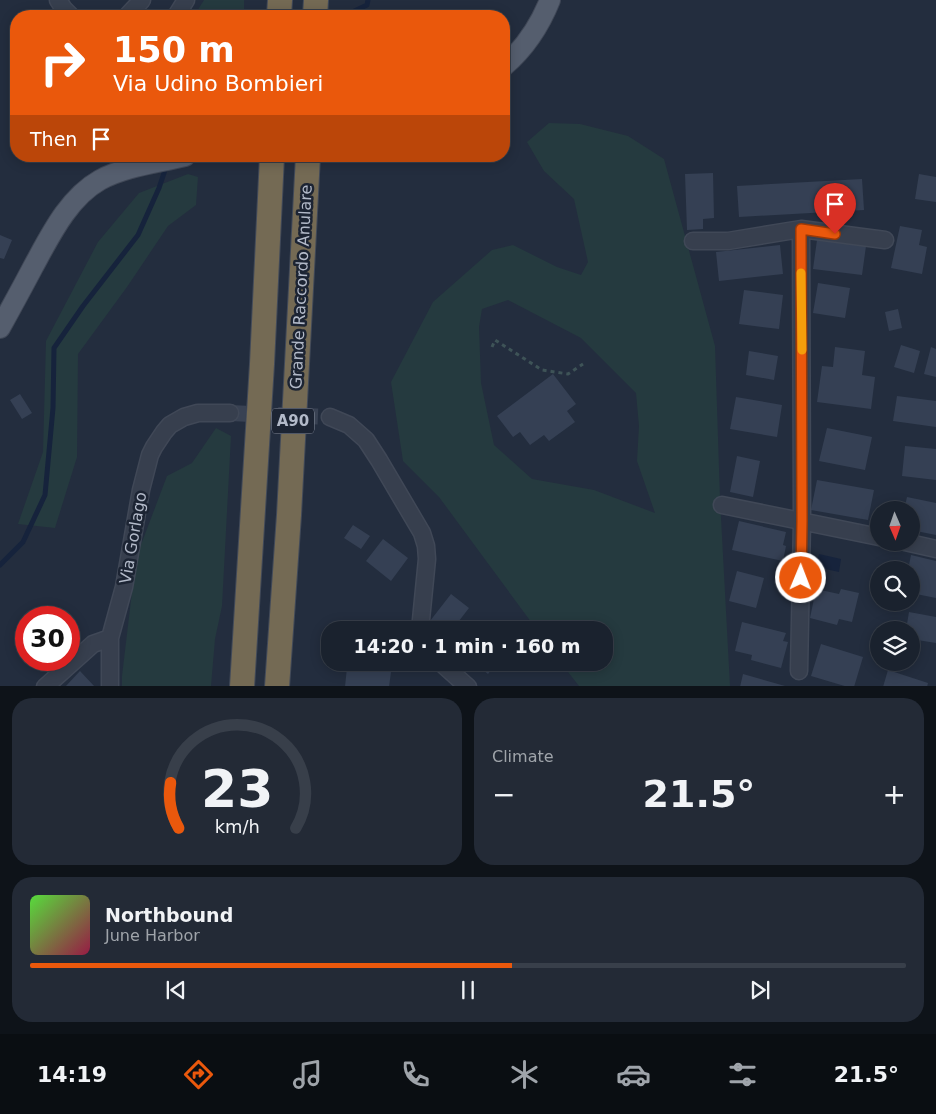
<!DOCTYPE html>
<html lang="en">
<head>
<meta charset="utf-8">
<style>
  body { margin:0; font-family:"DejaVu Sans",sans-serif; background:#232a36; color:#f1f3f6; height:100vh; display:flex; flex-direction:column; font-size:19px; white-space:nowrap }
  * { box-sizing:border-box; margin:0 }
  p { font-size:16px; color:#9fa4aa }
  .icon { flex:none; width:28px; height:28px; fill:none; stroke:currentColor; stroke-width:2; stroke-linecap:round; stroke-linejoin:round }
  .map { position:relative; height:686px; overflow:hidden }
  .sheet { display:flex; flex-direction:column; gap:12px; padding:12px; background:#0e1319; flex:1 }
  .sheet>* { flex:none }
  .top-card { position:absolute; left:10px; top:10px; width:500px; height:152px; border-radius:20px; box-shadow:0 2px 12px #0003,0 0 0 1px #383f4a; background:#ea580c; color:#fff; overflow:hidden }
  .needle { width:32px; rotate:178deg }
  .buttons { position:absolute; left:870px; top:501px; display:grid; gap:10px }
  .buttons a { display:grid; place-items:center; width:50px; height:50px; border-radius:50%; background:#1a222e; box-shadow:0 2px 12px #0003,0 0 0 1px #383f4a; font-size:25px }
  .speed { position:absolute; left:15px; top:606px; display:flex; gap:10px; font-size:25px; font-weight:700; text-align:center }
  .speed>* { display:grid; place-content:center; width:65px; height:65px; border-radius:50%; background:#1a222e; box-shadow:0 2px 12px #0003,0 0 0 1px #383f4a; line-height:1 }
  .speed .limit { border:8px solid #d22; background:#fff; color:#111 }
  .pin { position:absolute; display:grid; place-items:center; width:42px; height:42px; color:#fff; margin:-51px -21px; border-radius:50% 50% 50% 0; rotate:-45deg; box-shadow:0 0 5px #0007 }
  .pin .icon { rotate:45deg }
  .me { position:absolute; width:55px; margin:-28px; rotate:1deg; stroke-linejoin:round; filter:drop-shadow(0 0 4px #0008) }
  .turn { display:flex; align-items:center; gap:18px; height:105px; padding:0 20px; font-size:22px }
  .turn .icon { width:65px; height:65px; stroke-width:2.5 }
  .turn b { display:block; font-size:35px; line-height:42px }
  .then { display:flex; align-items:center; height:48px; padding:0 20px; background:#0003; gap:10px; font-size:19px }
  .big { font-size:38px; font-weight:700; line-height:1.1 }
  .sheet .widget { flex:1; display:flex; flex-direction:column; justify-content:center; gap:8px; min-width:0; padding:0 18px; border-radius:20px; background:#232a36 }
  .sheet .dial { align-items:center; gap:0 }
  .dial svg { height:130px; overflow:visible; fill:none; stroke:#383f4a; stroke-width:7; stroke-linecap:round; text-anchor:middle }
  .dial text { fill:#f1f3f6; stroke:none }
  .song { display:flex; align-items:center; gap:15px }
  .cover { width:60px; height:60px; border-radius:8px; background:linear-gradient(135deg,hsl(110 70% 55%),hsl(340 70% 35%)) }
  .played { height:5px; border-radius:2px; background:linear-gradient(90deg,#ea580c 55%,#383f4a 55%) }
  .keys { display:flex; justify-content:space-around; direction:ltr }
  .heat { display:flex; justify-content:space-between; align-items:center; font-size:28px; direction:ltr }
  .sheet .tiles { flex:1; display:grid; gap:12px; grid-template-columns:1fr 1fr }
  .widget:last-child { grid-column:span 2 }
  .trip { position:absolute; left:321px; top:621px; width:292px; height:50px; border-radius:20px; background:#1a222e; box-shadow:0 2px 12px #0003,0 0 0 1px #383f4a; font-weight:700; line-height:50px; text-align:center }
  .menu { display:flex; height:80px; justify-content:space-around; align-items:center; background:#0a0e12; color:#9fa4aa }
  .menu .icon { width:35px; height:35px }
  .menu .active { color:#ea580c }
  .menu b { font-size:22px; color:#f1f3f6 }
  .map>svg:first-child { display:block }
</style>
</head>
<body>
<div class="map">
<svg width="936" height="687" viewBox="0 0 936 687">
  <rect width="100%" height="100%" fill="#232d3e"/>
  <path fill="#253a3f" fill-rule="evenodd" d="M204,0H244V16H194Z
    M549,123L580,124L628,136L664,159L715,346L720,499L730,686H579L561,663L605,662V630H537L439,497L403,461L391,382L433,302L492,250L513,245L557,267L581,275L588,262L574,199L544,171L527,142ZM508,300L581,338L636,393L639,426L637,461L655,513L594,490L532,479L494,445L481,383L479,327L482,309Z
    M188,174L198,177L196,205L168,226L127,287L78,354L77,457L55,528L18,524L43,452L46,341L98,242L139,193Z
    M216,428L231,436L222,606L215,639L211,686L122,687V676L136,558L167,476L192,463Z"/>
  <path fill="#16233c" d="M819,554L841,559L839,572L816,567Z"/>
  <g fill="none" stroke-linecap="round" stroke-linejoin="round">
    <path stroke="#16233c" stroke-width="5" d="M344,16L367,5L368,0
      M0,565L23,542L45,495L53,408L54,348L83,306L138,235L159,188L167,164"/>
  </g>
  <path fill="#354054" d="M713,173L714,218L703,219V229L687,230L685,174Z
    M919,174L936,177V202L915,199Z
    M862,179L864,210L739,217L737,186Z
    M900,226L922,230L919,245L927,247L922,274L891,268Z
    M0,235L12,240L4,259L0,258Z
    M817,240L866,246L862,275L813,269Z
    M780,245L783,274L719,281L716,252Z
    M818,283L850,288L845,318L813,313Z
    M744,290L783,295L779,329L739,324Z
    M898,309L902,328L889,331L885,312Z
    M901,345L920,351L914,373L894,367Z
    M835,347L865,351L862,375L875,377L871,409L817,402L822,366L833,367Z
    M931,347L936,349V377L924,374Z
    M749,351L778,356L774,380L746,375Z
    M553,374L576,404L567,411L575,422L549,441L544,435L530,445L520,432L513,437L497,416Z
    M20,394L32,413L22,419L10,400Z
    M897,396L936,401V427L893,421Z
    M736,397L782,405L777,437L730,429Z
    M827,428L872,437L865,470L819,461Z
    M905,446L936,449V480L902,476Z
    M737,456L760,461L753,497L730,492Z
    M817,480L874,490L868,520L811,510Z
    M907,497L936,503V535L911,530V510H904Z
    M739,521L786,532L783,545L786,546L783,561L732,550Z
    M353,525L370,536L361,549L344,538Z
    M383,539L408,558L391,581L366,561Z
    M911,555L936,561V598L911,593V570H908Z
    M737,571L764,578L756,608L729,601Z
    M816,589L839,594L841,589L859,593L852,622L839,619L837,625L810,618Z
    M451,594L469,608L452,630H442L430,621Z
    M909,612L936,617V643L911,639V630H906Z
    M742,622L786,633L783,641L788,642L781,668L751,660L752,655L735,651Z
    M821,644L863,657L854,687H848L811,676Z
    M473,662H501L497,667L495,665L488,674Z
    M347,667L391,672L389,687H345Z
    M888,670L928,683L927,687H883Z
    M80,671L95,687H65Z
    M743,674L785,686V687H740Z"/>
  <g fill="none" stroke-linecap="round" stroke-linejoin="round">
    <path stroke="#394253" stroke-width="16" stroke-dasharray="16 8" stroke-linecap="butt" d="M230,413L330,417"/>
    <defs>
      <path id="minor" d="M58,0L64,9L71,16
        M127,16L142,0
        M176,16L186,0
        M693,241H728L801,229L885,240
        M330,417L349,425L366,440L379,460L422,533L426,546L427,559L420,630
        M722,505L879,537
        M905,542L936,549
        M440,662L468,687
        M799,671L802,521L801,229
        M45,687L93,644L110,638L124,587L141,490L150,455L154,447L164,432L170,425L184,417L198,413H230
        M110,687V638"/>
      <path id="major" d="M504,66C525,48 540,25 550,0
        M0,328C11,308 22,288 33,267C50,236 68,198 100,180C126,166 157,163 185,156"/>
      <path id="highway" d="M279,16L280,0
        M315,16L316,0
        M242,687L262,364L272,156
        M277,687L289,515L308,156"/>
    </defs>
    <use href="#minor" stroke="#404857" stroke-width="19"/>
    <use href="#major" stroke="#404857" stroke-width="22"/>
    <use href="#highway" stroke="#424a59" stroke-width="26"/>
    <path stroke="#3e5357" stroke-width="3" stroke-dasharray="4 4" stroke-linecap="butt" d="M492,347L495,340L542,370L568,374L583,364"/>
    <use href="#minor" stroke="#373f4e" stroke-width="16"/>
    <use href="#major" stroke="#555e6e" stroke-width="20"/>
    <use href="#highway" stroke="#746a54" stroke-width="24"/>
  </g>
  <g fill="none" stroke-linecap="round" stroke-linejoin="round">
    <defs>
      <path id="route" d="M801,578L802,521L801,229L835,234"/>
    </defs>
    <use href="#route" stroke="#983908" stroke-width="12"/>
    <use href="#route" stroke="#ea580c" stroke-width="9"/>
    <path stroke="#f59e0b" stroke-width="9" d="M801,273L802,350"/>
  </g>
  <g text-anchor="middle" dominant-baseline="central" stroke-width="5" stroke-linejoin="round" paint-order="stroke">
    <rect fill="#1c2433" stroke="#868d9c" stroke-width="1" x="272" y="408.5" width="42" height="25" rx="4"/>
    <g font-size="15" font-weight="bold" fill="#b3bac9">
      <text x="293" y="421">A90</text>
    </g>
    <g font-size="16" fill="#b3bac9" stroke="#1c2433">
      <text transform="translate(301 287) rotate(-87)">Grande Raccordo Anulare</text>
      <text transform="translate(133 538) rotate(-80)">Via Gorlago</text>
    </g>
  </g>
</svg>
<div class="buttons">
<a><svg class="needle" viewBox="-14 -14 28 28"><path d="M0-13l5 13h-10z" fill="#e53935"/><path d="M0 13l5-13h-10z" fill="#9fa4aa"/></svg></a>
<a><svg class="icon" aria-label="search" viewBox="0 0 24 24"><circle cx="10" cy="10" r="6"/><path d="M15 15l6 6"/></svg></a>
<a><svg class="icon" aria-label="layers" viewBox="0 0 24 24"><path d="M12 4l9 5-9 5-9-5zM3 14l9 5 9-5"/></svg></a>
</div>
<div class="speed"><div class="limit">30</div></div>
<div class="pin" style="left:835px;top:234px;background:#d93025"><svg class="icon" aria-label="arrive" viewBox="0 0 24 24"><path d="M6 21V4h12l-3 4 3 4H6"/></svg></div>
<svg class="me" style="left:801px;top:578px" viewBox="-20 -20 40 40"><circle r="17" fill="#ea580c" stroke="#fff" stroke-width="3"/><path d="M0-11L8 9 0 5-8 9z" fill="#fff"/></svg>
<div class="trip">14:20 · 1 min · 160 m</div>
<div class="top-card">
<div class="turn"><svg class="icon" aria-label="right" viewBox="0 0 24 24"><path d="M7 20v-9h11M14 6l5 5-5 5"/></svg><div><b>150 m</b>Via Udino Bombieri</div></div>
<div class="then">Then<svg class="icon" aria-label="arrive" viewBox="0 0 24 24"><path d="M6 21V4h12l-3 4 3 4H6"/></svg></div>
</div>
</div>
<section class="sheet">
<div class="tiles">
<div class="widget dial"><svg viewBox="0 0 100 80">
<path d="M14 69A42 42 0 1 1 86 69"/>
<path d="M14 69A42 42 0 0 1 9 41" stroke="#ea580c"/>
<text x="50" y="56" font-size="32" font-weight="700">23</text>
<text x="50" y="72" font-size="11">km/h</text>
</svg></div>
<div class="widget"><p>Climate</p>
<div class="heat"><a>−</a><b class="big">21.5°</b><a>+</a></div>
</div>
<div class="widget">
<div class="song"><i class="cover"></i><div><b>Northbound</b><p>June Harbor</p></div></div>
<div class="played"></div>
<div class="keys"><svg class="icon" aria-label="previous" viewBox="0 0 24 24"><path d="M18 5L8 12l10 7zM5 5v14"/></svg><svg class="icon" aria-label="pause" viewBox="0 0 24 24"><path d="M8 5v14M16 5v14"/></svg><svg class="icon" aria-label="next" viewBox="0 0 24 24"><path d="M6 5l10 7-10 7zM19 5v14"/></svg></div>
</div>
</div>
</section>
<nav class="menu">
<b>14:19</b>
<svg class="icon active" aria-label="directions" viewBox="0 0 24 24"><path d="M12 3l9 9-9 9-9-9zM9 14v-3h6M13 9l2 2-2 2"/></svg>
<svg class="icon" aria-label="music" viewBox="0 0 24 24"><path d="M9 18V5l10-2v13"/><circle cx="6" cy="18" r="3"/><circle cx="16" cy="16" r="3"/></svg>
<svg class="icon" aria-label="phone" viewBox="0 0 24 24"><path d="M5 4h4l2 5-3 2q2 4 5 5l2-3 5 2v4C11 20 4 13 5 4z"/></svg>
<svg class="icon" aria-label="climate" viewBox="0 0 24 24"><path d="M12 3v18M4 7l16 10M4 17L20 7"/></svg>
<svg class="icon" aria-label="car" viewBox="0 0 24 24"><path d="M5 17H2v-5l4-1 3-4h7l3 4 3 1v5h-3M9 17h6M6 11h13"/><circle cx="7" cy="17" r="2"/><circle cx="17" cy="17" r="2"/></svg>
<svg class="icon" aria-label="filters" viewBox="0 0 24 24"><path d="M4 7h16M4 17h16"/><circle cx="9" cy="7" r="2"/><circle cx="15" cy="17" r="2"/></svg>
<b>21.5°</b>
</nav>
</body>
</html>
